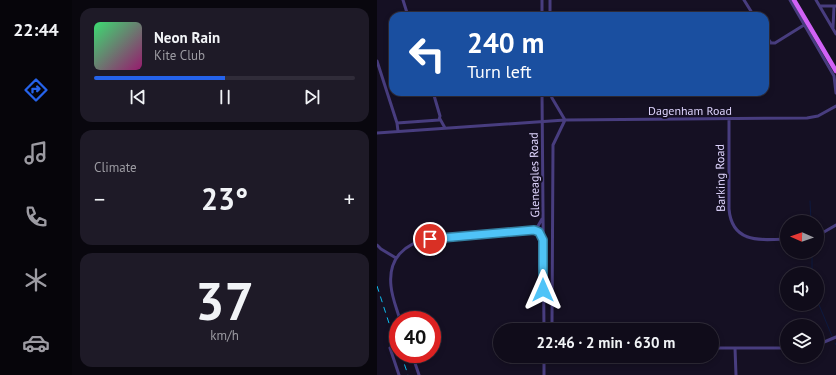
<!DOCTYPE html>
<html lang="en">
<head>
<meta charset="utf-8">
<style>
  body { margin:0; font-family:"PT Sans",sans-serif; background:#1e1a27; color:#f1f3f6; height:100vh; display:flex; flex-direction:column; font-size:15px; white-space:nowrap }
  * { box-sizing:border-box; margin:0 }
  p { font-size:13px; color:#9c9ba2 }
  .icon { flex:none; width:22px; height:22px; fill:none; stroke:currentColor; stroke-width:2; stroke-linecap:round; stroke-linejoin:round }
  .map { position:relative; flex:1; overflow:hidden }
  .panel { display:flex; flex-direction:column; gap:8px; padding:8px; background:#09070e; width:305px }
  .panel>* { flex:none }
  .top-card { position:absolute; left:12px; top:12px; width:380px; height:84px; border-radius:12px; box-shadow:0 2px 6px #0003,0 0 0 1px #302c39; background:#1a4fa0; color:#fff; overflow:hidden }
  .needle { width:26px; rotate:272deg }
  .controls { position:absolute; left:403px; top:215px; display:grid; gap:8px }
  .controls a { display:grid; place-items:center; width:44px; height:44px; border-radius:50%; background:#100c1a; box-shadow:0 2px 6px #0003,0 0 0 1px #302c39; font-size:20px }
  .speed { position:absolute; left:12px; top:311px; display:flex; gap:8px; font-size:20px; font-weight:700; text-align:center }
  .speed>* { display:grid; place-content:center; width:52px; height:52px; border-radius:50%; background:#100c1a; box-shadow:0 2px 6px #0003,0 0 0 1px #302c39; line-height:1 }
  .speed .limit { border:6px solid #d22; background:#fff; color:#111 }
  .pin { position:absolute; display:grid; place-items:center; width:34px; height:34px; color:#fff; margin:-17px; border:2px solid #fff; border-radius:50%; box-shadow:0 1px 4px #0007 }
  .me { position:absolute; width:44px; margin:-22px; rotate:0deg; stroke-linejoin:round; filter:drop-shadow(0 0 3px #0008) }
  .turn { display:flex; align-items:center; gap:14px; height:84px; padding:0 12px; font-size:18px }
  .turn .icon { width:52px; height:52px; stroke-width:2.5 }
  .turn b { display:block; font-size:28px; line-height:34px }
  .big { font-size:30px; font-weight:600; line-height:1.1 }
  .panel .card { flex:1; display:flex; flex-direction:column; justify-content:center; gap:6px; min-width:0; padding:0 14px; border-radius:12px; background:#1e1a27 }
  .panel .dial { align-items:center; gap:0 }
  .dial b { font-size:52px; line-height:1 }
  .song { display:flex; align-items:center; gap:12px }
  .cover { width:48px; height:48px; border-radius:6px; background:linear-gradient(135deg,hsl(140 70% 55%),hsl(320 70% 35%)) }
  .played { height:4px; border-radius:2px; background:linear-gradient(90deg,#2563eb 50%,#302c39 50%) }
  .keys { display:flex; justify-content:space-around; direction:ltr }
  .heat { display:flex; justify-content:space-between; align-items:center; font-size:22px; direction:ltr }
  .trip { position:absolute; left:116px; top:323px; width:226px; height:40px; border-radius:20px; background:#100c1a; box-shadow:0 2px 6px #0003,0 0 0 1px #302c39; font-weight:600; line-height:40px; text-align:center }
  main { display:flex; flex:1; min-height:0 }
  .tab-bar { display:flex; flex-direction:column; width:72px; justify-content:space-around; align-items:center; background:#06050a; color:#9c9ba2 }
  .tab-bar .icon { width:28px; height:28px }
  .tab-bar .selected { color:#2563eb }
  .tab-bar b { font-size:18px; color:#f1f3f6 }
  .map>svg:first-child { display:block }
</style>
</head>
<body>
<main>
<nav class="tab-bar">
<b>22:44</b>
<svg class="icon selected" aria-label="directions" viewBox="0 0 24 24"><path d="M12 3l9 9-9 9-9-9zM9 14v-3h6M13 9l2 2-2 2"/></svg>
<svg class="icon" aria-label="music" viewBox="0 0 24 24"><path d="M9 18V5l10-2v13"/><circle cx="6" cy="18" r="3"/><circle cx="16" cy="16" r="3"/></svg>
<svg class="icon" aria-label="phone" viewBox="0 0 24 24"><path d="M5 4h4l2 5-3 2q2 4 5 5l2-3 5 2v4C11 20 4 13 5 4z"/></svg>
<svg class="icon" aria-label="climate" viewBox="0 0 24 24"><path d="M12 3v18M4 7l16 10M4 17L20 7"/></svg>
<svg class="icon" aria-label="car" viewBox="0 0 24 24"><path d="M5 17H2v-5l4-1 3-4h7l3 4 3 1v5h-3M9 17h6M6 11h13"/><circle cx="7" cy="17" r="2"/><circle cx="17" cy="17" r="2"/></svg>
</nav>
<section class="panel">
<div class="card">
<div class="song"><i class="cover"></i><div><b>Neon Rain</b><p>Kite Club</p></div></div>
<div class="played"></div>
<div class="keys"><svg class="icon" aria-label="previous" viewBox="0 0 24 24"><path d="M18 5L8 12l10 7zM5 5v14"/></svg><svg class="icon" aria-label="pause" viewBox="0 0 24 24"><path d="M8 5v14M16 5v14"/></svg><svg class="icon" aria-label="next" viewBox="0 0 24 24"><path d="M6 5l10 7-10 7zM19 5v14"/></svg></div>
</div>
<div class="card"><p>Climate</p>
<div class="heat"><a>−</a><b class="big">23°</b><a>+</a></div>
</div>
<div class="card dial"><b>37</b><p>km/h</p></div>
</section>
<div class="map">
<svg width="459" height="375" viewBox="0 0 459 375">
  <rect width="100%" height="100%" fill="#151023"/>
  <g fill="none" stroke-linecap="round" stroke-linejoin="round">
    <path stroke="#0d193f" stroke-width="1" d="M433,201L434,222
      M435,252V274
      M440,300L455,336
      M458,343L459,345"/>
    <path stroke="#483d7f" stroke-width="3" d="M26,0L31,16
      M165,0V16
      M173,0V16
      M367,0L377,16
      M413,0L457,76L459,93
      M439,0L459,34
      M443,6H459
      M456,28L457,6
      M388,35L394,43H398L427,25
      M0,61L20,123L21,131
      M165,92L167,330
      M173,92L175,98L188,120L176,145L175,323L177,330
      M63,119L68,128
      M352,119V209C355,244 384,240 410,239
      M20,123L62,120L63,116L56,92
      M0,133L188,120L430,118L441,116L459,106
      M157,230L161,226L165,219
      M440,236L459,225
      M0,245L4,249L19,258
      M23,320C20,309 15,298 14,286C11,259 27,243 53,239L166,229
      M440,345L459,337
      M13,348L22,375
      M335,348H410
      M358,348L359,375
      M35,354L42,375
      M167,356V375"/>
    <path stroke="#d062f6" stroke-width="4.5" d="M417,0L459,71"/>
    <path stroke="#0ebeef" stroke-width="1" stroke-dasharray="6 5" stroke-linecap="butt" d="M0,286L21,351
      M24,354L31,375"/>
  </g>
  <g fill="none" stroke-linecap="round" stroke-linejoin="round">
    <defs>
      <path id="route" d="M53,239L157,230L162,232L166,240V290"/>
    </defs>
    <use href="#route" stroke="#337fa1" stroke-width="10"/>
    <use href="#route" stroke="#4fc3f7" stroke-width="7"/>
  </g>
  <g text-anchor="middle" dominant-baseline="central" stroke-width="4" stroke-linejoin="round" paint-order="stroke">
    <g font-size="12" fill="#ded4fd" stroke="#151023">
      <text x="313" y="110">Dagenham Road</text>
      <text transform="translate(157 175) rotate(-91)">Gleneagles Road</text>
      <text transform="translate(343 178) rotate(-91)">Barking Road</text>
    </g>
  </g>
</svg>
<div class="controls">
<a><svg class="needle" viewBox="-14 -14 28 28"><path d="M0-13l5 13h-10z" fill="#e53935"/><path d="M0 13l5-13h-10z" fill="#9c9ba2"/></svg></a>
<a><svg class="icon" aria-label="sound" viewBox="0 0 24 24"><path d="M4 9h4l5-4v14l-5-4H4zM17 9q2 3 0 6"/></svg></a>
<a><svg class="icon" aria-label="layers" viewBox="0 0 24 24"><path d="M12 4l9 5-9 5-9-5zM3 14l9 5 9-5"/></svg></a>
</div>
<div class="speed"><div class="limit">40</div></div>
<div class="pin" style="left:53px;top:239px;background:#d93025"><svg class="icon" aria-label="arrive" viewBox="0 0 24 24"><path d="M6 21V4h12l-3 4 3 4H6"/></svg></div>
<svg class="me" style="left:166px;top:290px" viewBox="-20 -20 40 40"><path d="M0-17L14 15 0 8-14 15z" fill="#4fc3f7" stroke="#fff" stroke-width="4"/></svg>
<div class="trip">22:46 · 2 min · 630 m</div>
<div class="top-card">
<div class="turn"><svg class="icon" aria-label="left" viewBox="0 0 24 24"><path d="M17 20v-9H6M10 6l-5 5 5 5"/></svg><div><b>240 m</b>Turn left</div></div>
</div>
</div>
</main>
</body>
</html>
